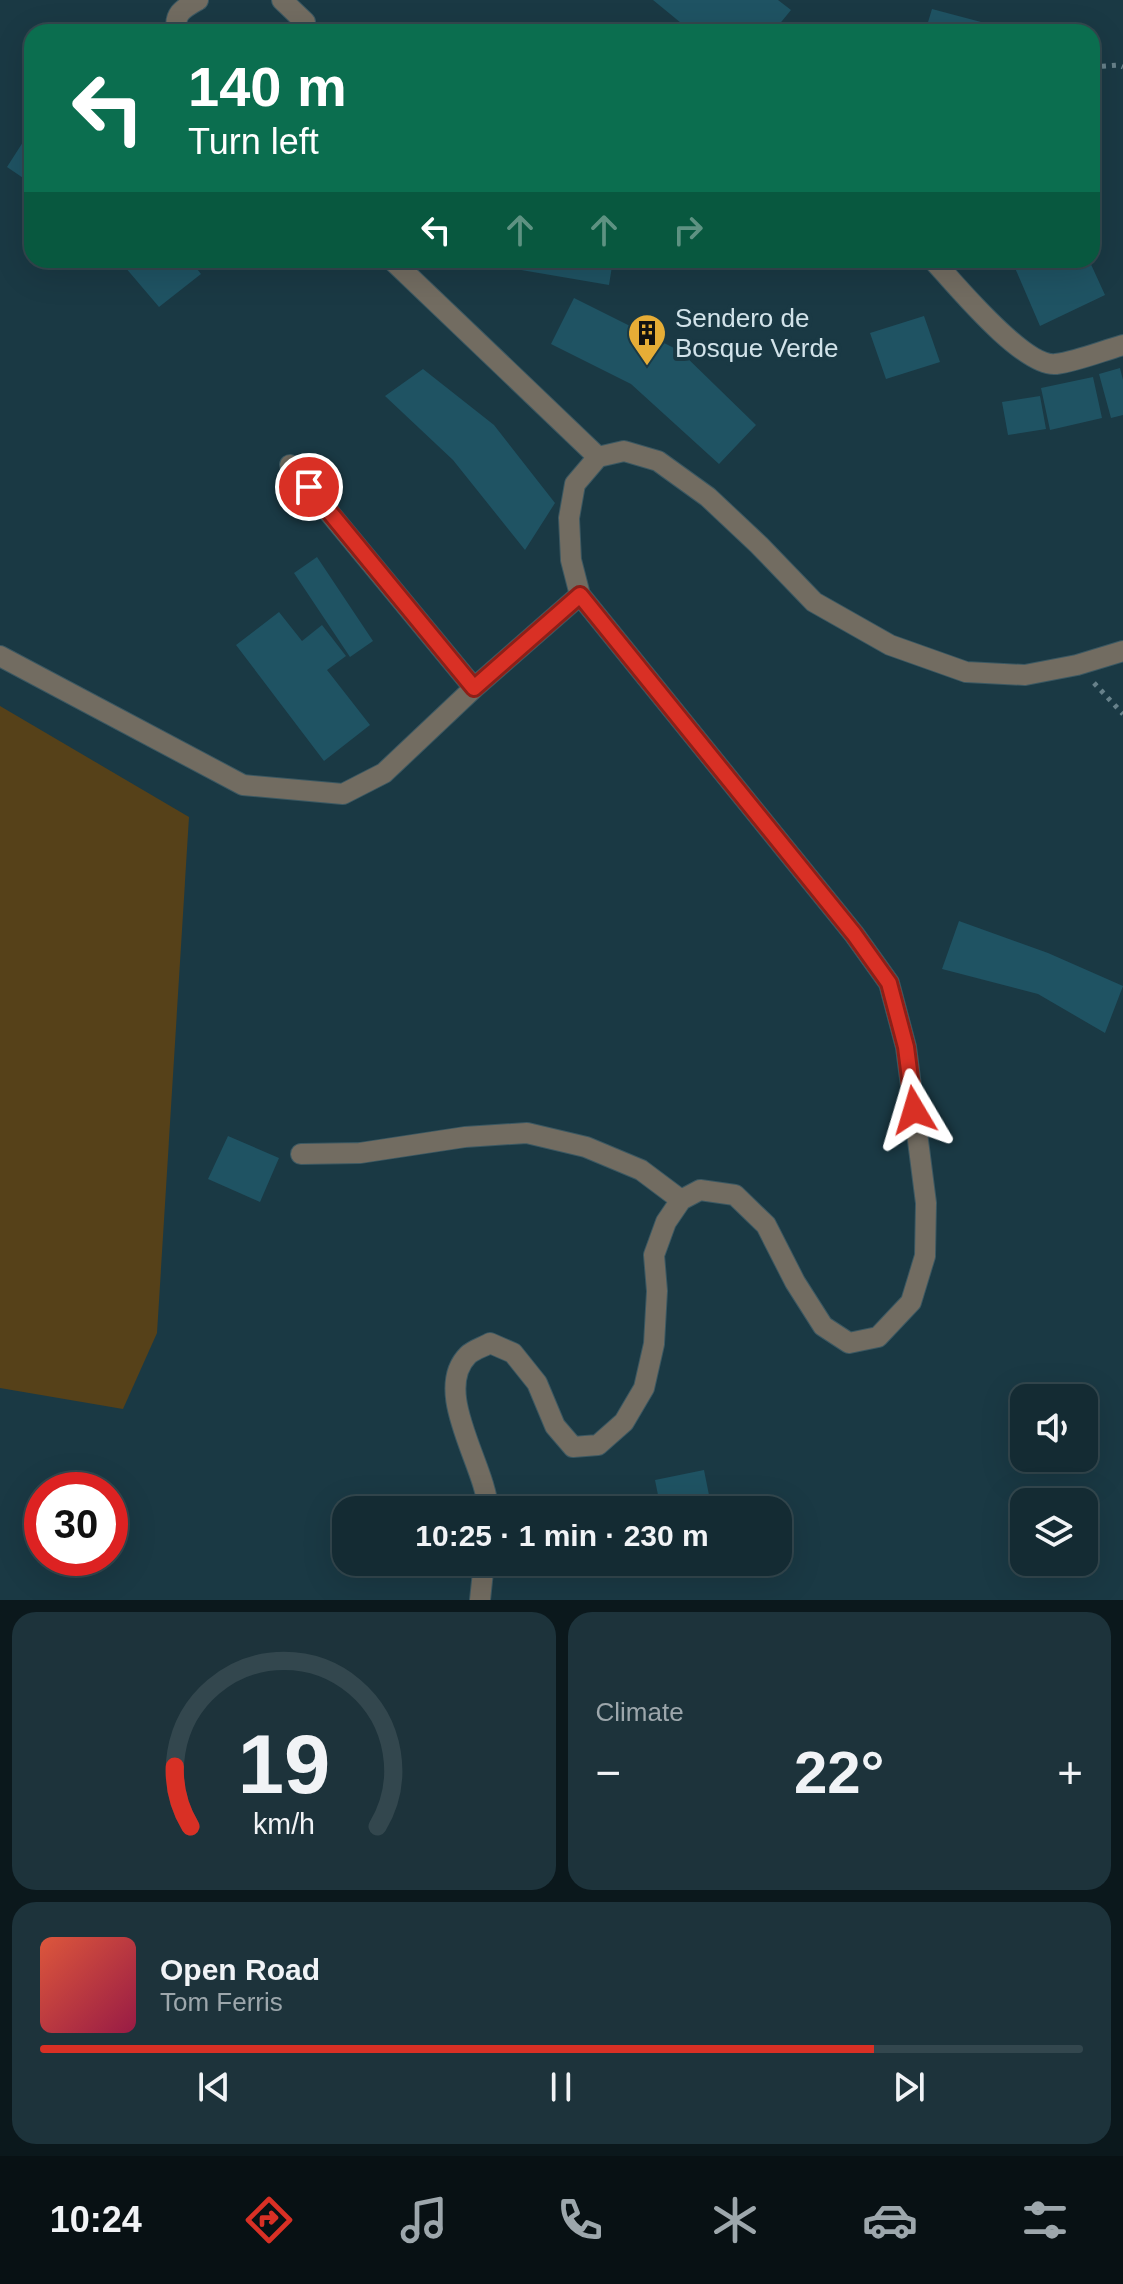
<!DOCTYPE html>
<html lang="en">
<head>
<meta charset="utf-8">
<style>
  body { margin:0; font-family:Helvetica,sans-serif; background:#1d333b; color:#f1f3f6; height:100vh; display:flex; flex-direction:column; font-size:30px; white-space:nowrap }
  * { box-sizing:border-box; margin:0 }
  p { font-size:26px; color:#9da7ac }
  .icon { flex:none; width:44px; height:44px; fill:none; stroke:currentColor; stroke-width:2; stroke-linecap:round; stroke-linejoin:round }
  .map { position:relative; height:1600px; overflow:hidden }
  .side { display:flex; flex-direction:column; gap:12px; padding:12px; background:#0b181c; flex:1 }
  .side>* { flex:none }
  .top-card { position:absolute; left:24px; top:24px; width:1076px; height:244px; border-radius:24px; box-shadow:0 8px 32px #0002,0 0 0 2px #33474e; background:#0b6e4f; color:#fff; overflow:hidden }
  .buttons { position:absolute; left:1010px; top:1384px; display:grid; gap:16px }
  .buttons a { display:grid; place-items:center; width:88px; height:88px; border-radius:16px; background:#142b33; box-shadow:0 8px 32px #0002,0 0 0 2px #33474e; font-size:40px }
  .speed { position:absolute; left:24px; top:1472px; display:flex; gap:16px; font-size:40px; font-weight:700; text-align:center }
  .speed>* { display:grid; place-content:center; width:104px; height:104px; border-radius:50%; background:#142b33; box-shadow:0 8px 32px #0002,0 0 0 2px #33474e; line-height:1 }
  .speed .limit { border:12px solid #d22; background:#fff; color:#111 }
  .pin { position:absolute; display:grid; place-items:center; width:68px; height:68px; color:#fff; margin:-34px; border:4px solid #fff; border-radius:50%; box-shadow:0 2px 8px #0007 }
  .me { position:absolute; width:88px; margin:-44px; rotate:353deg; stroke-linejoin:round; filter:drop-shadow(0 0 6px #0008) }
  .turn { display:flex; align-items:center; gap:28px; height:168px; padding:0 32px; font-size:36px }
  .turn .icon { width:104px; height:104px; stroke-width:2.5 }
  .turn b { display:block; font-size:56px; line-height:68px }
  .lanes { display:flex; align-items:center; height:76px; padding:0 32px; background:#0003; justify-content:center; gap:40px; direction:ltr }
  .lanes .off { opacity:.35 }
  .big { font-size:60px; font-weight:700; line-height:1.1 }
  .side .tile { flex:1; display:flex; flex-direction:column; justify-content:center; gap:12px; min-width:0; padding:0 28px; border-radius:24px; background:#1d333b }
  .side .dial { align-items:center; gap:0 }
  .dial svg { height:208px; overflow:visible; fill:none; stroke:#33474e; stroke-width:7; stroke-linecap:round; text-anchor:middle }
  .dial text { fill:#f1f3f6; stroke:none }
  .song { display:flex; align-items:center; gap:24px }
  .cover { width:96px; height:96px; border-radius:12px; background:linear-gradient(135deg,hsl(10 70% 55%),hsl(340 70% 35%)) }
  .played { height:8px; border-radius:4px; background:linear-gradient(90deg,#d93025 80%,#33474e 80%) }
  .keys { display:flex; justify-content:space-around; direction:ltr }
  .heat { display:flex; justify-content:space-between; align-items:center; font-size:44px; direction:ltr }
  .side .tiles { flex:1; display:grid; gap:12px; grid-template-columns:1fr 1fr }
  .tile:last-child { grid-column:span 2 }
  .trip { position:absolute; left:332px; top:1496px; width:460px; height:80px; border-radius:24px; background:#142b33; box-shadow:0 8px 32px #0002,0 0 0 2px #33474e; font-weight:700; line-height:80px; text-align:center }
  .tab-bar { display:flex; height:128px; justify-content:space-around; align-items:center; background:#081114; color:#9da7ac }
  .tab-bar .icon { width:56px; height:56px }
  .tab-bar .selected { color:#d93025 }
  .tab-bar b { font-size:36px; color:#f1f3f6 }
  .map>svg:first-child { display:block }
</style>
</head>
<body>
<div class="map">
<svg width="1123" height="1600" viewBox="0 0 1123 1600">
  <rect width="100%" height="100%" fill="#1a3944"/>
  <path fill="#564119" d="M0,706L189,817L157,1333L123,1409L0,1388Z"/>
  <path fill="#1f5363" d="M653,0H778L791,10L773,32H692Z
    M932,9L981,22L979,32H925Z
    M32,128V184L7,167Z
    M119,260H190L201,274L159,307Z
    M482,260H613L609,285L492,265Z
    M1032,260H1089L1105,295L1040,326L1015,268Z
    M574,298L680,351L756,425L719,464L631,384L551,344Z
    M924,316L940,362L886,379L870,333Z
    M1120,368L1123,380V415L1111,418L1099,374Z
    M423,369L494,425L555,503L525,550L453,460L385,396Z
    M1093,377L1102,418L1050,430L1041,388Z
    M1040,396L1046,429L1008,435L1002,402Z
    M317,557L373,641L350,657L294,573Z
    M279,612L302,641L322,625L346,656L327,670L370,725L324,761L236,645Z
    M959,921L1048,953L1123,986L1105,1033L1038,994L942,969Z
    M228,1136L279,1158L260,1202L208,1179Z
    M704,1470L712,1510H661L655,1480Z"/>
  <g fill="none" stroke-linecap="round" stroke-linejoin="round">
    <defs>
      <path id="minor" d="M282,0L305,22
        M178,32C172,14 184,8 198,0
        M392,260L598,457
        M933,260C955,284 1024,368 1056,364C1078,361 1102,351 1123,345
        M290,465L474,688
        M0,656L243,785L343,794L384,773L474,688L580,595
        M301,1154L360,1153L465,1137L527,1133L586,1147L641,1170L681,1200
        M488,1510C487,1467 431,1392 468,1355C473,1350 483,1347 490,1343L513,1353L537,1383L555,1426L573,1447L598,1445L624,1422L644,1388L654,1344L657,1291L654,1255L666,1222L681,1200L700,1190L735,1195L766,1225L795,1282L823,1326L849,1343L878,1337L911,1302L925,1256L926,1203L906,1047L889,983L854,934L580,595L571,560L569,518L575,484L598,457L624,451L658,461L708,497L759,545L814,602L890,645L966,672L1025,675L1077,665L1123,651
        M480,1600L484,1562"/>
    </defs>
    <use href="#minor" stroke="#3b5862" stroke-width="22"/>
    <path stroke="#67818a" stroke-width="5" stroke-dasharray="4 6" stroke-linecap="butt" d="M1092,67L1118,65L1123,67
      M1094,683L1123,714"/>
    <use href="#minor" stroke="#726c61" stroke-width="20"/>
  </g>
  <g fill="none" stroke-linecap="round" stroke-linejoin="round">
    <defs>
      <path id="route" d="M309,487L474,688L580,595L854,934L889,983L906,1047L914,1110"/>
    </defs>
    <use href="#route" stroke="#8d1f18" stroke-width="20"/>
    <use href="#route" stroke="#d93025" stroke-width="14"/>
  </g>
  <defs>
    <symbol id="building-pin" viewBox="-11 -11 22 30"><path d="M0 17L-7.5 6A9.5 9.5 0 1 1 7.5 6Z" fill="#e6ad36" stroke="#1a3944"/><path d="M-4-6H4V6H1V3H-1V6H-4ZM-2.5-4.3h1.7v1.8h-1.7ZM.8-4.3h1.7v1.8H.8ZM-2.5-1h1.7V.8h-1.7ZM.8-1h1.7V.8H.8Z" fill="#111"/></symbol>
  </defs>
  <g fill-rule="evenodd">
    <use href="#building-pin" x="625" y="311" width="44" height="60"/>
  </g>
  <g text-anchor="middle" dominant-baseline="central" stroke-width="8" stroke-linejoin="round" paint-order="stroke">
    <g font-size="26" fill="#d2e3ea" stroke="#1a3944" text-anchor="start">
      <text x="675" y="318">Sendero de<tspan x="675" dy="30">Bosque Verde</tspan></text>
    </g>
  </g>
</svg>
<div class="buttons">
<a><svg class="icon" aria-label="sound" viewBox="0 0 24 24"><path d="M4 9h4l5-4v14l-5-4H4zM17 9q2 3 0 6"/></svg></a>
<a><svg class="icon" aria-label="layers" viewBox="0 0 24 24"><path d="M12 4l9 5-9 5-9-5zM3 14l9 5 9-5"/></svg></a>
</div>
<div class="speed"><div class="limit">30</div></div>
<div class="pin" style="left:309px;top:487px;background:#d93025"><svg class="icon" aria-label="arrive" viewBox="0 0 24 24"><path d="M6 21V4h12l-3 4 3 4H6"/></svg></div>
<svg class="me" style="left:914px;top:1110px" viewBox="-20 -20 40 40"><path d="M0-17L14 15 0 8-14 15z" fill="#d93025" stroke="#fff" stroke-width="4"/></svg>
<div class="trip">10:25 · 1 min · 230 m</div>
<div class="top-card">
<div class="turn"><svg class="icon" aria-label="left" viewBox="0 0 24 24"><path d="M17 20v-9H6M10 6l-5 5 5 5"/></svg><div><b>140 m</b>Turn left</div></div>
<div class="lanes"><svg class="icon" aria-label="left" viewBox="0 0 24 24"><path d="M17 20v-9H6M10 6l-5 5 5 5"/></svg><svg class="icon off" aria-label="ahead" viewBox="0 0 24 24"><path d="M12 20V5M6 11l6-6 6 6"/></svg><svg class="icon off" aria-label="ahead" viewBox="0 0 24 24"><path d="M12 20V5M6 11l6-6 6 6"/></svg><svg class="icon off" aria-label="right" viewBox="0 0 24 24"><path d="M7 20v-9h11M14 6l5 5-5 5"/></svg></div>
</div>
</div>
<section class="side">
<div class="tiles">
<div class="tile dial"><svg viewBox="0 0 100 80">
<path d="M14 69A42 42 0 1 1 86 69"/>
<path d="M14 69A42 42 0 0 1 8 46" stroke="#d93025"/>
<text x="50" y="56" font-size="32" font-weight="700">19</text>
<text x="50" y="72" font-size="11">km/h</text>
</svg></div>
<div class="tile"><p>Climate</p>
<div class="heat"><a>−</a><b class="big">22°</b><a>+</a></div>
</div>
<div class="tile">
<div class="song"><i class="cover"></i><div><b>Open Road</b><p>Tom Ferris</p></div></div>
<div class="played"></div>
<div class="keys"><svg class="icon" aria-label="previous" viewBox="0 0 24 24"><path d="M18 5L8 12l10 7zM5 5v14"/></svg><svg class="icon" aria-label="pause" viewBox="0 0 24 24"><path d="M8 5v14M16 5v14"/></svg><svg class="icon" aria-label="next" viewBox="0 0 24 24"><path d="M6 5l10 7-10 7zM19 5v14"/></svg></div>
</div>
</div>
</section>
<nav class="tab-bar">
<b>10:24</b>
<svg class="icon selected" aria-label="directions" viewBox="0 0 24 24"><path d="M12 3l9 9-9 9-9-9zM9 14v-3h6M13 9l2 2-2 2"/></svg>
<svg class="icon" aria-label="music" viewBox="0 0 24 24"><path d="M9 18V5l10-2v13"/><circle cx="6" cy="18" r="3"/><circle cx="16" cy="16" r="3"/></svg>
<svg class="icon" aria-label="phone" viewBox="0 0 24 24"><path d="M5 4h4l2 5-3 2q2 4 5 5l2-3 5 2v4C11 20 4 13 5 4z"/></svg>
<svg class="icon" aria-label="climate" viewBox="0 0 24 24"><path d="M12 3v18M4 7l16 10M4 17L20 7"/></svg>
<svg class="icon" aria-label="car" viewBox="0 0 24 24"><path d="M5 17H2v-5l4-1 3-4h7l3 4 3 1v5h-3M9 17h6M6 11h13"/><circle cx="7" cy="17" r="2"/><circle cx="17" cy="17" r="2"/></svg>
<svg class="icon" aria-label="filters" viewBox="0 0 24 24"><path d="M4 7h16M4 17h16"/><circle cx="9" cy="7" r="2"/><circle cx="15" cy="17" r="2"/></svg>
</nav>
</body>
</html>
